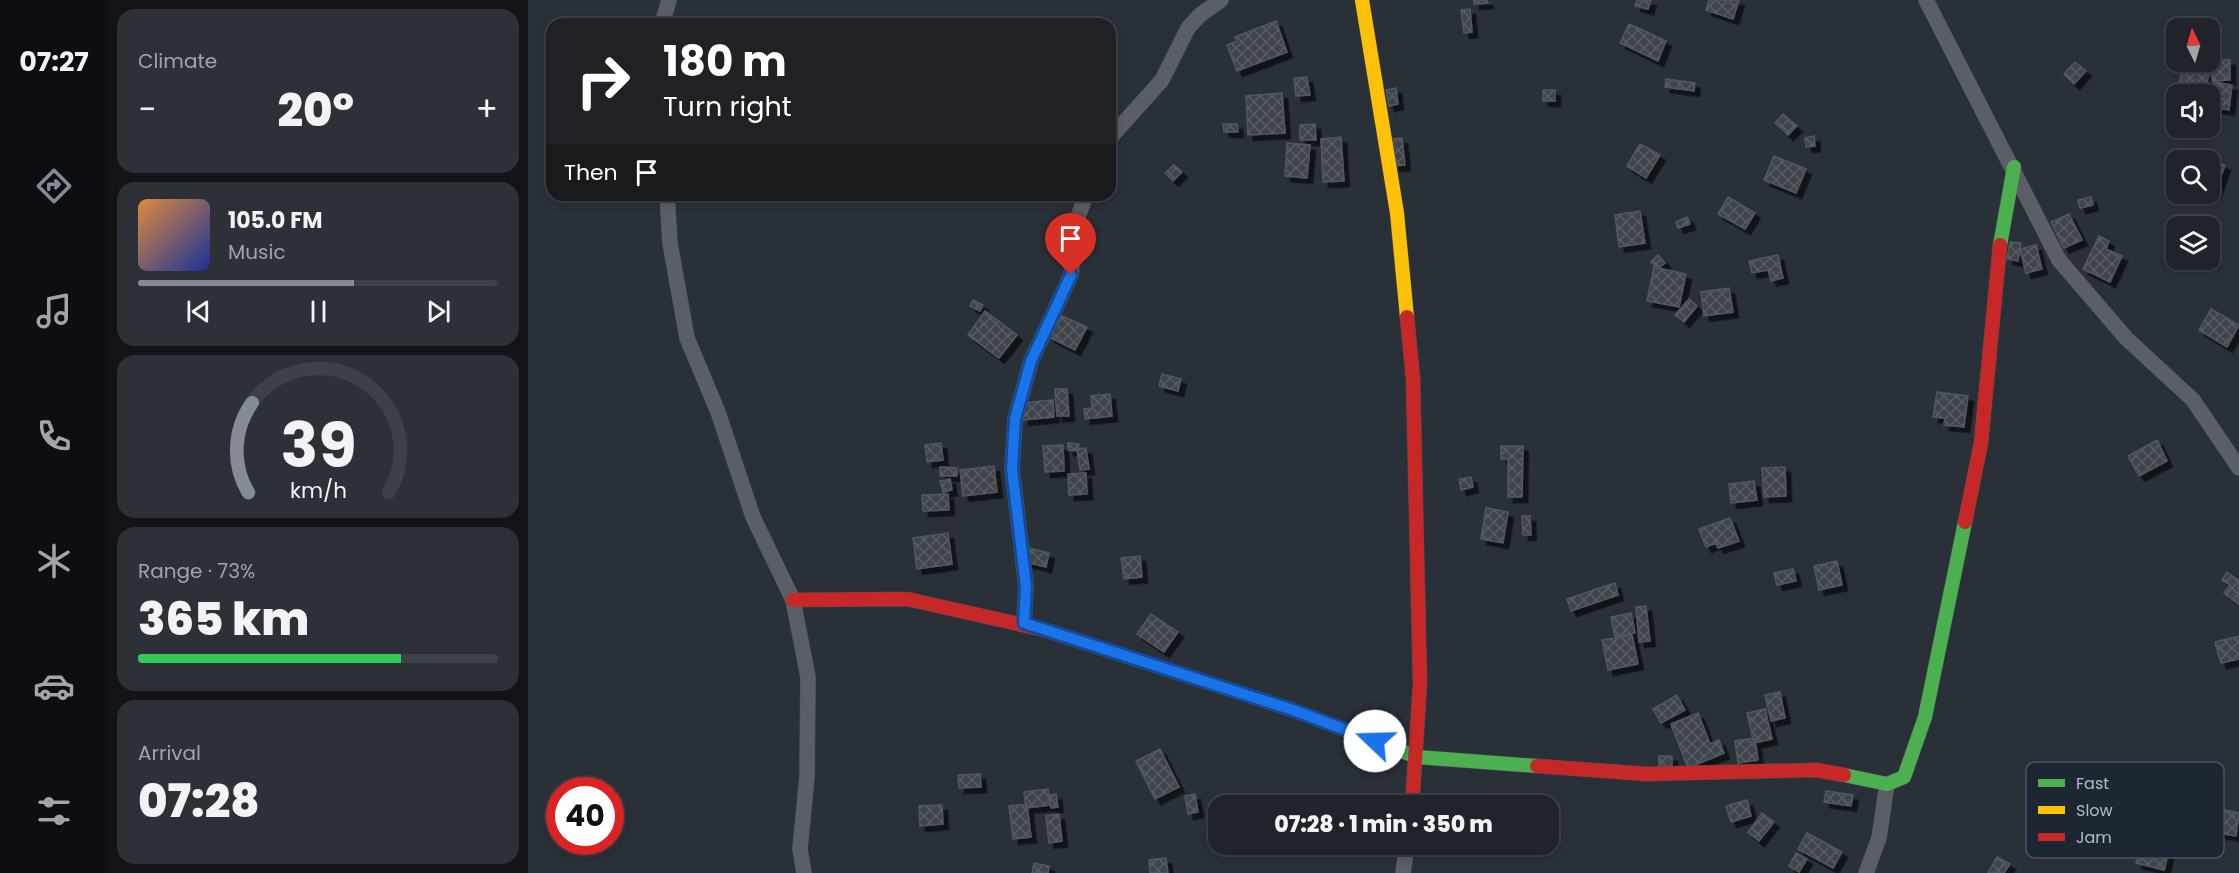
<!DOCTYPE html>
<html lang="en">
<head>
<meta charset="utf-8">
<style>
  body { margin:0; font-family:Poppins,sans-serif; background:#2d3036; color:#f1f3f6; height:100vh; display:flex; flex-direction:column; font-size:22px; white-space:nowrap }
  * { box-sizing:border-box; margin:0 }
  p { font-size:20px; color:#a2a4a8 }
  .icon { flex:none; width:33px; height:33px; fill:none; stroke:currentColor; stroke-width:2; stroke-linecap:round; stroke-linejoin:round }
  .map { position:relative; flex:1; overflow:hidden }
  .drawer { display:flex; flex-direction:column; gap:9px; padding:9px; background:#121417; width:420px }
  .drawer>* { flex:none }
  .top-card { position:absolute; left:18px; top:18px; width:570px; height:183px; border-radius:18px; box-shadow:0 3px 9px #0003,0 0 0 2px #3d4147; background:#202124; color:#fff; overflow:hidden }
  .needle { width:39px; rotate:355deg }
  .buttons { position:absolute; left:1638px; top:18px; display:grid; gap:12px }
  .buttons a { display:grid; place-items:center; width:54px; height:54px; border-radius:12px; background:#20242a; box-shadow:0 3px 9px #0003,0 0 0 2px #3d4147; font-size:30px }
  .speed { position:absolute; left:18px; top:777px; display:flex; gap:12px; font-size:30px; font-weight:700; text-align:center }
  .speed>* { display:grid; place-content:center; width:78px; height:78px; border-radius:50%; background:#20242a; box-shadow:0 3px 9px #0003,0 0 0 2px #3d4147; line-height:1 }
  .speed .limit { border:9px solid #d22; background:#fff; color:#111 }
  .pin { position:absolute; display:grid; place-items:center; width:51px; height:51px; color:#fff; margin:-62px -26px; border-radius:50% 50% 50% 0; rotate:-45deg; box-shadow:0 0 6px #0007 }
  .pin .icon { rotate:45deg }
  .me { position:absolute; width:66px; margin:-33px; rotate:291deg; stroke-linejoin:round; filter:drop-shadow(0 0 4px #0008) }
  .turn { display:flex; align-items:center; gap:21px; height:126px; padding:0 18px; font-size:27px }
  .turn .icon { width:78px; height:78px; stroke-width:2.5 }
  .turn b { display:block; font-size:42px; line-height:51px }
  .then { display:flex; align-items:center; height:57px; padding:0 18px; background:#0003; gap:12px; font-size:22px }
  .big { font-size:45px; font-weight:800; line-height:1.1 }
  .drawer .card { flex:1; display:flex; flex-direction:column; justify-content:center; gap:9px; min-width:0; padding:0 21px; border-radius:18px; background:#2d3036 }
  .drawer .dial { align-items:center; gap:0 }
  .dial svg { height:156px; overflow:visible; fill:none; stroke:#3d4147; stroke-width:7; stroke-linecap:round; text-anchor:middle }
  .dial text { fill:#f1f3f6; stroke:none }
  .song { display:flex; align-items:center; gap:18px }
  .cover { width:72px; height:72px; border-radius:9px; background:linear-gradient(135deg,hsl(30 70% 55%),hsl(230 70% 35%)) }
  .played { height:6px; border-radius:3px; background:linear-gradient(90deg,#848b96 60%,#3d4147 60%) }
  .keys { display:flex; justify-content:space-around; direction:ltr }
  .heat { display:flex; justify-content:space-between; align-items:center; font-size:33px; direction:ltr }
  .charge { height:9px; border-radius:4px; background:linear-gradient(90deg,#34c759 73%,#3d4147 0) }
  .trip { position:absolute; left:680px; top:795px; width:351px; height:60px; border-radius:18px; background:#20242a; box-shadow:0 3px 9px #0003,0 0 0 2px #3d4147; font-weight:800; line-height:60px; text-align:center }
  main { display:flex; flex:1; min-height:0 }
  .tabs { display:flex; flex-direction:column; width:108px; justify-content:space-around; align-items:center; background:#0d0e11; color:#a2a4a8 }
  .tabs .icon { width:42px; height:42px }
  .tabs .current { color:#848b96 }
  .tabs b { font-size:27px; color:#f1f3f6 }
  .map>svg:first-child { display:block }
</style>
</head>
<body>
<main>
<nav class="tabs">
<b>07:27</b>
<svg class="icon current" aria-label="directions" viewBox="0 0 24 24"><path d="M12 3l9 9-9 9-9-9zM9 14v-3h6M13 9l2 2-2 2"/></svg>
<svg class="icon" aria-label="music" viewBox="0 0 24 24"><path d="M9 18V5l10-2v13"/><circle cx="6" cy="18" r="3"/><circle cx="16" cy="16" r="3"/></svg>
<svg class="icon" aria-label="phone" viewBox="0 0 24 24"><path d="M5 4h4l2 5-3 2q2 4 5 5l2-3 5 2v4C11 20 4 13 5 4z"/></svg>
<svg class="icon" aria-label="climate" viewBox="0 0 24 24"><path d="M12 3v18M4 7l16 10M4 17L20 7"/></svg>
<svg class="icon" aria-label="car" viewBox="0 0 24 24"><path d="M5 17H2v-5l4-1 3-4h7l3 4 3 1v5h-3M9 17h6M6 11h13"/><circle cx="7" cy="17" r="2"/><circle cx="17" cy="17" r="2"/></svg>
<svg class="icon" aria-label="filters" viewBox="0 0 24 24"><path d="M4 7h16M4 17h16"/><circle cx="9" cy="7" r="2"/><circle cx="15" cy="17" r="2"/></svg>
</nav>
<section class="drawer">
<div class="card"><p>Climate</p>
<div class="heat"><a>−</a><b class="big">20°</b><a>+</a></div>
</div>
<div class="card">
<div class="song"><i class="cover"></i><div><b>105.0 FM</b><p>Music</p></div></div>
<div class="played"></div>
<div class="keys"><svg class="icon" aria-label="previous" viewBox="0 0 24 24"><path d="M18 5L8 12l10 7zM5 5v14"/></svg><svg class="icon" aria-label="pause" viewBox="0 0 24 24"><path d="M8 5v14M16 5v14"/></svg><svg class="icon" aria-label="next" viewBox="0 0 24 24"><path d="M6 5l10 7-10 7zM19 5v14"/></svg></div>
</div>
<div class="card dial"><svg viewBox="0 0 100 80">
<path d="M14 69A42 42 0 1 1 86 69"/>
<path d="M14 69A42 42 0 0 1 16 23" stroke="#848b96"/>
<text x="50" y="56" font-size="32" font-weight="700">39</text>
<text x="50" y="72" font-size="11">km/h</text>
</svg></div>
<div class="card"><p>Range · 73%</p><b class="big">365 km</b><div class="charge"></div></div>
<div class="card"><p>Arrival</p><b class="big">07:28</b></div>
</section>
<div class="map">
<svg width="1711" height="873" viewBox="0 0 1711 873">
  <defs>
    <pattern id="building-cross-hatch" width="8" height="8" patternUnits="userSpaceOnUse" patternTransform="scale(1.5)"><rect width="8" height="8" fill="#3f444c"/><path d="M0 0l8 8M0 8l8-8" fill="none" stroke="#585d64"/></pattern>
    <filter id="shadow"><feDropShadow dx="5.5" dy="5.5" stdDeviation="0" flood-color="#0009"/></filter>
  </defs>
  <rect width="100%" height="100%" fill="#2a3038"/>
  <path fill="url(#building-cross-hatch)" stroke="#52575f" stroke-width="1.5" filter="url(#shadow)" d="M946,0H959L960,3L946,4Z
    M1109,0H1123L1120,9L1107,6Z
    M1181,0H1211L1205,19L1178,10Z
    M942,9L944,32L936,33L933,10Z
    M748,21L759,52L709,71L699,45L709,41L707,37Z
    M1101,24L1138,41L1130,61L1092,43Z
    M1684,60H1702V80L1684,81Z
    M1547,62L1558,71L1546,84L1536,74Z
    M1654,68L1681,73L1677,93L1651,88Z
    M779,77L782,95L768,96L766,78Z
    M1138,79L1167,83L1166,91L1137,87Z
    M1686,82L1704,85L1701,110L1682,107Z
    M868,88L870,104L861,106L858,90Z
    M1015,90H1027V101H1015Z
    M754,93L757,133L720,135L718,96Z
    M1255,114L1269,126L1260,135L1247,123Z
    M695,124H709L710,132H696Z
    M787,124L788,140H772V125Z
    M1286,136L1287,146L1278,147L1277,138Z
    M813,137L816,181L795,182L793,139Z
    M874,138L877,165L866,166L863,139Z
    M759,143L782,145L779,178L757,176Z
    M1112,144L1132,155L1118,178L1099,166Z
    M1667,155L1697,165L1687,193L1682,192V160H1665Z
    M1246,156L1278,169L1268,193L1236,180Z
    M646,165L654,172L645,181L637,173Z
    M1200,197L1227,213L1217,229L1190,214Z
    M1563,197L1565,205L1552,208L1550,200Z
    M1112,211L1117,243L1091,247L1087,215Z
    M1541,214L1554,240L1536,248L1523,222Z
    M1159,217L1162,224L1150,228L1148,222Z
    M1571,236L1581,241L1578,249L1594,256L1582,282L1555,269Z
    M1482,242L1493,243L1490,261L1479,259Z
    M1508,245L1514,269L1498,273L1492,249Z
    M1130,255L1137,263L1130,269L1123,262Z
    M1250,255L1255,278L1243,281L1240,270L1224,273L1221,261Z
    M1126,267L1158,274L1151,307L1119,301Z
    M1201,288L1205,312L1176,316L1173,292Z
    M1161,299L1169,306L1156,322L1147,315Z
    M445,300L455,305L452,311L442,306Z
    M1683,309L1711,325L1699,347L1671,330Z
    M457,311L489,335L471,358L440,335Z
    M532,315L559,327L547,350L521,337Z
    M634,374L653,379L650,391L631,386Z
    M527,389H539L541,416H529Z
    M1409,392L1440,396L1436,427L1416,425L1417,418L1405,417Z
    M582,394L584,416L557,419L556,409L564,408L563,396Z
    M525,400L526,417L495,420L494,403Z
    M1629,440L1639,461L1611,476L1600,456Z
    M413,443L415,460L399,462L397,445Z
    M540,443L551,444L550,451L540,450Z
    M535,445L536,471L517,472L515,446Z
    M973,446H995L994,497H980V459H973Z
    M558,448L561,469L552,470L549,449Z
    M466,466L469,492L435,496L432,470Z
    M412,467L429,468V476H412Z
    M1257,467L1258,496L1236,497L1234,468Z
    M558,473L559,494L541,495L540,474Z
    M943,477L945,487L933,490L931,479Z
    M422,479L424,490L415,492L412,481Z
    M1226,481L1229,500L1203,503L1201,484Z
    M420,494L421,510L395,511L394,495Z
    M958,508L980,512L975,543L953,539Z
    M994,516H1002L1003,535H995Z
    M1202,518L1211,541L1190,548L1188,543L1178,547L1171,529Z
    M420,533L424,564L389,569L385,538Z
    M501,548L521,553L518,567L498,562Z
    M612,556L614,577L596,579L593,558Z
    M1309,561L1314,585L1291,590L1286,566Z
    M1265,569L1268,581L1249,585L1246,573Z
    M1699,572L1711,581L1710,604L1696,593L1702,585L1694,580Z
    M1087,583L1090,595L1043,611L1039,599Z
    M1118,606L1122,641L1111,642L1108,607Z
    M1103,613L1107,633L1087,637L1083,617Z
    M623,614L650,632L636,652L609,634Z
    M1104,635L1110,664L1080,670L1074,640Z
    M1711,636V659L1693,663L1687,642Z
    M1252,692L1257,718L1243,721L1237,695Z
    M1149,695L1157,710L1133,723L1125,709Z
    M1237,709L1244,739L1226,743L1219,713Z
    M1170,713L1182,744L1191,740L1196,753L1160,768L1143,724Z
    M1227,738L1230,760L1210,763L1207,741Z
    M632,749L651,787L627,799L608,761Z
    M1131,756H1144V766H1131Z
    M452,774L453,787L431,788L430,775Z
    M520,789L522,805L498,808L496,792Z
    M1298,791L1325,795L1323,806L1296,802Z
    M528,794L530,807L523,808L522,795Z
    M667,794L670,812L660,814L657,796Z
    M1219,800L1223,816L1203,822L1198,806Z
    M499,804L503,837L485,839L481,806Z
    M414,805L415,824L392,826L391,806Z
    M1687,808L1711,813L1708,836L1682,832Z
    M1234,813L1246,822L1231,841L1220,832Z
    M531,814L534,841L521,843L518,816Z
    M1279,833L1314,852L1305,868L1270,849Z
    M1613,840L1642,847L1636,870L1608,863Z
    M1268,853L1279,859L1271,872L1261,866Z
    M1469,857L1482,864L1476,873H1460Z
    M638,858L640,873H622L621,860Z
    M506,863L521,866L520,873H504Z"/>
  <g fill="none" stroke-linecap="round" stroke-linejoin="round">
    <defs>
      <path id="street" d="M1398,0L1531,260L1598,338L1665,400L1711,468
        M134,24L141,0
        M582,138L634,80L660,28L672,15L693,0
        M139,195L142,243L159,338L190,412L225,517L265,600L280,677L279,776L272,849L276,873
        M496,623L498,586L484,469L487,419L503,361L543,275L550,217L558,195
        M875,873L879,844
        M1338,873L1351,838L1359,784"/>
      <path id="fast" d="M1472,245L1486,167
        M517,630L765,710L889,757L1009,766
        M1316,775L1359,784L1376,777L1397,717L1437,522"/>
      <path id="slow" d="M834,0L869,213L879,317"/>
      <path id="jam" d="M879,317L885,379L892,684L884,806
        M1437,522L1453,443L1472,245
        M265,600L379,599L517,630
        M1009,766L1119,774L1288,770L1316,775"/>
    </defs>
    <use href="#street" stroke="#484c55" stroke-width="16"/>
    <use href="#fast" stroke="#484c55" stroke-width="15"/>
    <use href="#slow" stroke="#484c55" stroke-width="15"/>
    <use href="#jam" stroke="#484c55" stroke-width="15"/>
    <use href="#street" stroke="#5a5e66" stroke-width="15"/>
    <use href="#fast" stroke="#4caf50" stroke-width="14"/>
    <use href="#slow" stroke="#ffc107" stroke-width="14"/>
    <use href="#jam" stroke="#c62828" stroke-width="14"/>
  </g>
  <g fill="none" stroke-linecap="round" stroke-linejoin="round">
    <defs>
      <path id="route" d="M543,275L503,361L487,419L484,469L498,586L496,623L765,710L847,741"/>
    </defs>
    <use href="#route" stroke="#114b97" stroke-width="15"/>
    <use href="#route" stroke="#1a73e8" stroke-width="10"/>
  </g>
  <rect x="1498" y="762" width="198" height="96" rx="9" fill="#1d2633" stroke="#4a5360" stroke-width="1.5"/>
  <rect x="1510" y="779" width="27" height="8" fill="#4caf50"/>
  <rect x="1510" y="806" width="27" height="8" fill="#ffc107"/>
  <rect x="1510" y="833" width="27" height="8" fill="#c62828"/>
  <g font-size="16" fill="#b4bcc9">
    <text x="1548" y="789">Fast</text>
    <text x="1548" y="816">Slow</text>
    <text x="1548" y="843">Jam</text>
  </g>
</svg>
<div class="buttons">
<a><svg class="needle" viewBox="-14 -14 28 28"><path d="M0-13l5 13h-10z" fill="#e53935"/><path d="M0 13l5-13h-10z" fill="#a2a4a8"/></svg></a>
<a><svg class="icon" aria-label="sound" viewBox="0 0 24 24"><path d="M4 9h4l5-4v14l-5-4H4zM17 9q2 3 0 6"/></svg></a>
<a><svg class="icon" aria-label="search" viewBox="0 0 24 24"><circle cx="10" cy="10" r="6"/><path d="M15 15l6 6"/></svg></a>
<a><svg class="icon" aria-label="layers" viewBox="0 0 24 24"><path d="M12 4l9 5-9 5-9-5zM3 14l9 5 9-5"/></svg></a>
</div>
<div class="speed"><div class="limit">40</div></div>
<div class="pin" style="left:543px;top:275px;background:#d93025"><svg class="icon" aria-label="arrive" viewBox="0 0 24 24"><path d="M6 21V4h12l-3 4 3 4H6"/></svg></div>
<svg class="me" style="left:847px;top:741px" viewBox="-20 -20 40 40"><circle r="19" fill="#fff"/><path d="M0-13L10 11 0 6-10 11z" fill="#1a73e8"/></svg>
<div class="trip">07:28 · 1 min · 350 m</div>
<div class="top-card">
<div class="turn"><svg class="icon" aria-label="right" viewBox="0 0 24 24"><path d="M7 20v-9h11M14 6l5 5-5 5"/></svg><div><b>180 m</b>Turn right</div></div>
<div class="then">Then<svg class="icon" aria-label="arrive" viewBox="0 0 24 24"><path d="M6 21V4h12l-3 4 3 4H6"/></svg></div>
</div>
</div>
</main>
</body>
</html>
